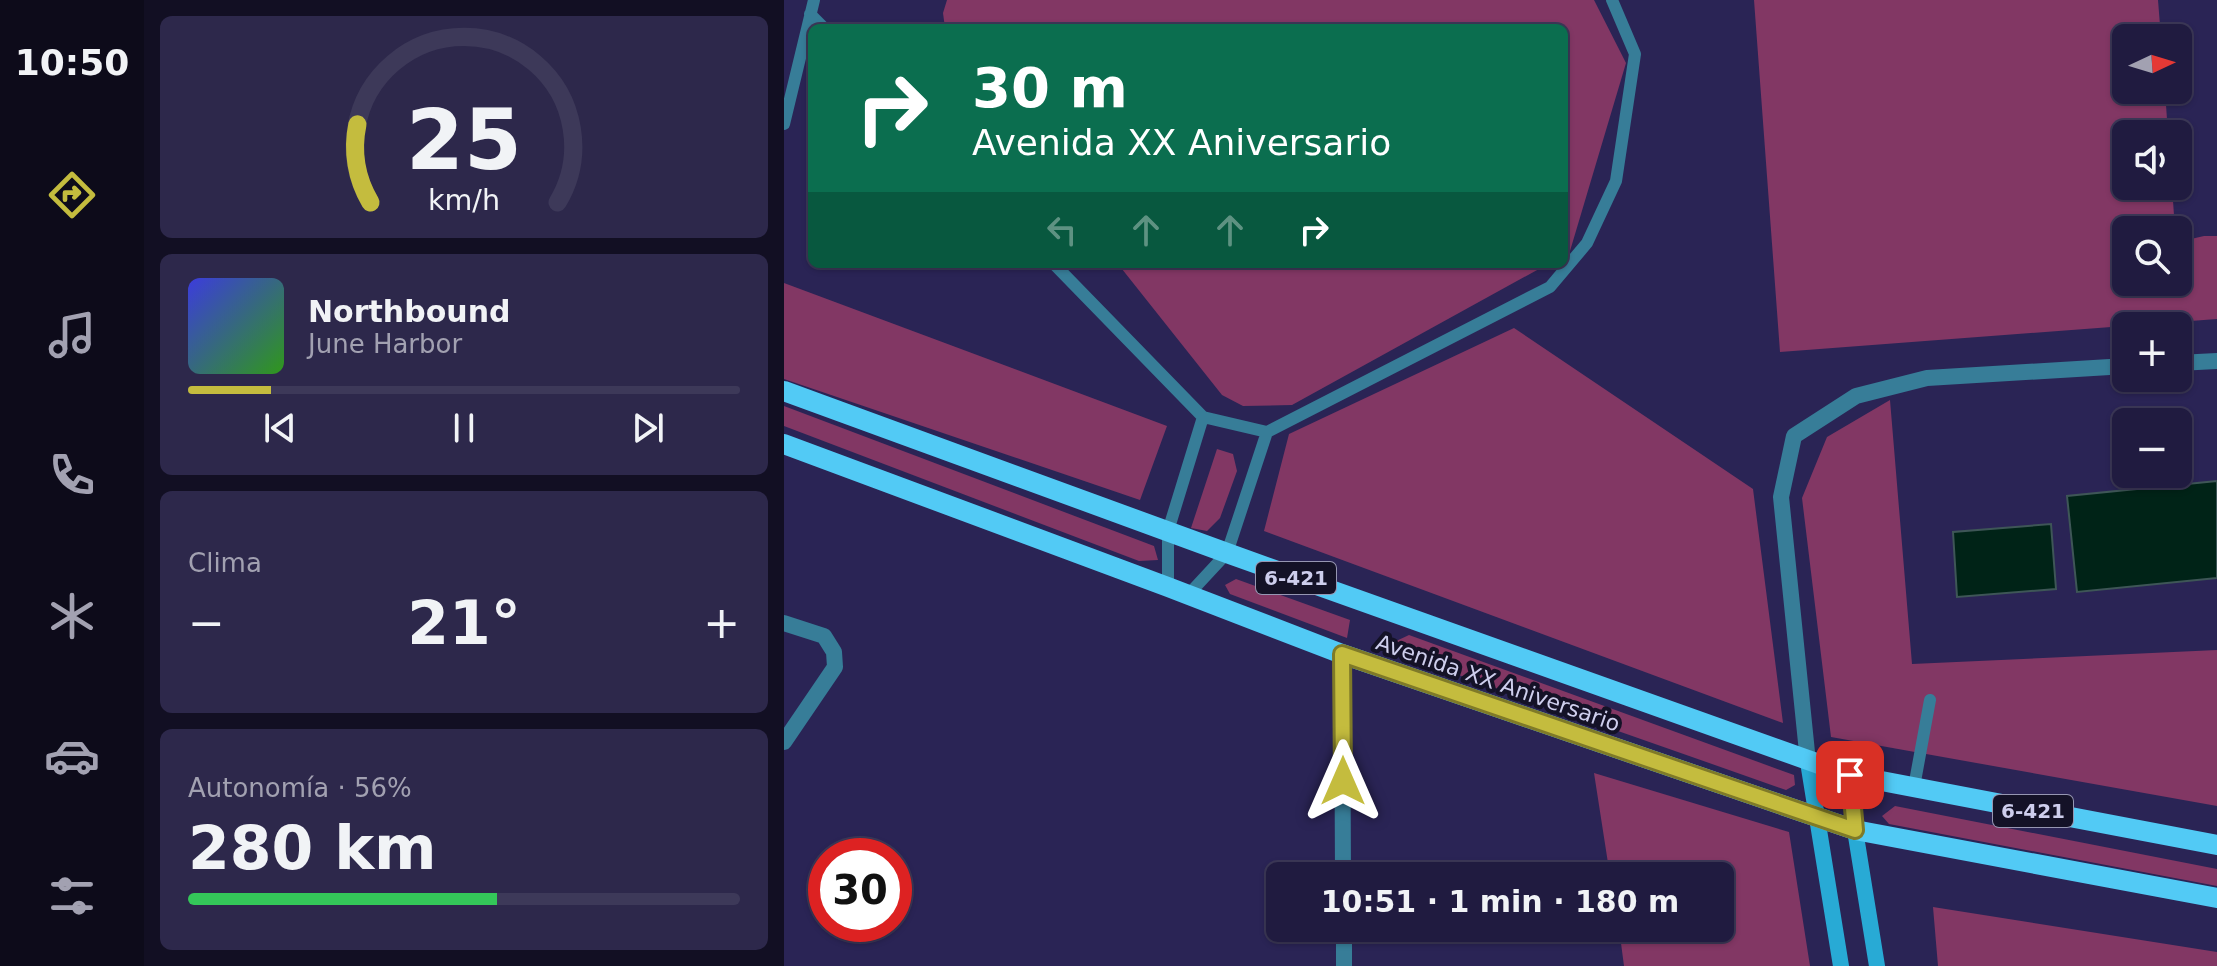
<!DOCTYPE html>
<html lang="es">
<head>
<meta charset="utf-8">
<style>
  body { margin:0; font-family:"DejaVu Sans",sans-serif; background:#2d284b; color:#f1f3f6; height:100vh; display:flex; flex-direction:column; font-size:30px; white-space:nowrap }
  * { box-sizing:border-box; margin:0 }
  p { font-size:26px; color:#a2a1b1 }
  .icon { flex:none; width:44px; height:44px; fill:none; stroke:currentColor; stroke-width:2; stroke-linecap:round; stroke-linejoin:round }
  .map { position:relative; flex:1; overflow:hidden }
  .side { display:flex; flex-direction:column; gap:16px; padding:16px; background:#120f23; width:640px }
  .side>* { flex:none }
  .hud { position:absolute; left:24px; top:24px; width:760px; height:244px; border-radius:12px; box-shadow:0 2px 6px #0004,0 0 0 2px #3d3959; background:#0b6e4f; color:#fff; overflow:hidden }
  .needle { width:52px; rotate:86deg }
  .tools { position:absolute; left:1328px; top:24px; display:grid; gap:16px }
  .tools a { display:grid; place-items:center; width:80px; height:80px; border-radius:12px; background:#201b40; box-shadow:0 2px 6px #0004,0 0 0 2px #3d3959; font-size:40px }
  .speed { position:absolute; left:24px; top:838px; display:flex; gap:16px; font-size:40px; font-weight:700; text-align:center }
  .speed>* { display:grid; place-content:center; width:104px; height:104px; border-radius:50%; background:#201b40; box-shadow:0 2px 6px #0004,0 0 0 2px #3d3959; line-height:1 }
  .speed .limit { border:12px solid #d22; background:#fff; color:#111 }
  .pin { position:absolute; display:grid; place-items:center; width:68px; height:68px; color:#fff; margin:-34px; border-radius:16px; box-shadow:0 4px 12px #0006 }
  .me { position:absolute; width:88px; margin:-44px; rotate:0deg; stroke-linejoin:round; filter:drop-shadow(0 0 6px #0008) }
  .turn { display:flex; align-items:center; gap:28px; height:168px; padding:0 32px; font-size:36px }
  .turn .icon { width:104px; height:104px; stroke-width:2.5 }
  .turn b { display:block; font-size:56px; line-height:68px }
  .lanes { display:flex; align-items:center; height:76px; padding:0 32px; background:#0003; justify-content:center; gap:40px; direction:ltr }
  .lanes .off { opacity:.35 }
  .big { font-size:60px; font-weight:600; line-height:1.1 }
  .side .widget { flex:1; display:flex; flex-direction:column; justify-content:center; gap:12px; min-width:0; padding:0 28px; border-radius:12px; background:#2d284b }
  .side .dial { align-items:center; gap:0 }
  .dial svg { height:208px; overflow:visible; fill:none; stroke:#3d3959; stroke-width:7; stroke-linecap:round; text-anchor:middle }
  .dial text { fill:#f1f3f6; stroke:none }
  .song { display:flex; align-items:center; gap:24px }
  .cover { width:96px; height:96px; border-radius:12px; background:linear-gradient(135deg,hsl(240 70% 55%),hsl(110 70% 35%)) }
  .played { height:8px; border-radius:4px; background:linear-gradient(90deg,#c4bc3e 15%,#3d3959 15%) }
  .keys { display:flex; justify-content:space-around; direction:ltr }
  .heat { display:flex; justify-content:space-between; align-items:center; font-size:44px; direction:ltr }
  .charge { height:12px; border-radius:6px; background:linear-gradient(90deg,#34c759 56%,#3d3959 0) }
  .trip { position:absolute; left:482px; top:862px; width:468px; height:80px; border-radius:12px; background:#201b40; box-shadow:0 2px 6px #0004,0 0 0 2px #3d3959; font-weight:600; line-height:80px; text-align:center }
  main { display:flex; flex:1; min-height:0 }
  .dock { display:flex; flex-direction:column; width:144px; justify-content:space-around; align-items:center; background:#0d0b1a; color:#a2a1b1 }
  .dock .icon { width:56px; height:56px }
  .dock .current { color:#c4bc3e }
  .dock b { font-size:36px; color:#f1f3f6 }
  .map>svg:first-child { display:block }
</style>
</head>
<body>
<main>
<nav class="dock">
<b>10:50</b>
<svg class="icon current" aria-label="directions" viewBox="0 0 24 24"><path d="M12 3l9 9-9 9-9-9zM9 14v-3h6M13 9l2 2-2 2"/></svg>
<svg class="icon" aria-label="music" viewBox="0 0 24 24"><path d="M9 18V5l10-2v13"/><circle cx="6" cy="18" r="3"/><circle cx="16" cy="16" r="3"/></svg>
<svg class="icon" aria-label="phone" viewBox="0 0 24 24"><path d="M5 4h4l2 5-3 2q2 4 5 5l2-3 5 2v4C11 20 4 13 5 4z"/></svg>
<svg class="icon" aria-label="climate" viewBox="0 0 24 24"><path d="M12 3v18M4 7l16 10M4 17L20 7"/></svg>
<svg class="icon" aria-label="car" viewBox="0 0 24 24"><path d="M5 17H2v-5l4-1 3-4h7l3 4 3 1v5h-3M9 17h6M6 11h13"/><circle cx="7" cy="17" r="2"/><circle cx="17" cy="17" r="2"/></svg>
<svg class="icon" aria-label="filters" viewBox="0 0 24 24"><path d="M4 7h16M4 17h16"/><circle cx="9" cy="7" r="2"/><circle cx="15" cy="17" r="2"/></svg>
</nav>
<section class="side">
<div class="widget dial"><svg viewBox="0 0 100 80">
<path d="M14 69A42 42 0 1 1 86 69"/>
<path d="M14 69A42 42 0 0 1 9 39" stroke="#c4bc3e"/>
<text x="50" y="56" font-size="32" font-weight="700">25</text>
<text x="50" y="72" font-size="11">km/h</text>
</svg></div>
<div class="widget">
<div class="song"><i class="cover"></i><div><b>Northbound</b><p>June Harbor</p></div></div>
<div class="played"></div>
<div class="keys"><svg class="icon" aria-label="previous" viewBox="0 0 24 24"><path d="M18 5L8 12l10 7zM5 5v14"/></svg><svg class="icon" aria-label="pause" viewBox="0 0 24 24"><path d="M8 5v14M16 5v14"/></svg><svg class="icon" aria-label="next" viewBox="0 0 24 24"><path d="M6 5l10 7-10 7zM19 5v14"/></svg></div>
</div>
<div class="widget"><p>Clima</p>
<div class="heat"><a>−</a><b class="big">21°</b><a>+</a></div>
</div>
<div class="widget"><p>Autonomía · 56%</p><b class="big">280 km</b><div class="charge"></div></div>
</section>
<div class="map">
<svg width="1433" height="966" viewBox="0 0 1433 966">
  <rect width="100%" height="100%" fill="#2a2455"/>
  <path fill="#823764" d="M163,0H810L842,63L786,251L780,255V28H161L159,13Z
    M970,0H1374L1377,38H1342V90H1381L1384,134H1342V186H1388L1391,230H1342V282H1394V242L1420,236H1433V319L996,352Z
    M334,264H764L508,405L459,406L438,395Z
    M0,283L383,426L356,500L0,379Z
    M730,328L969,489L999,723L480,531L505,434Z
    M1106,400L1128,664L1433,650V806L1047,737L1018,498L1043,437Z
    M0,406L370,546L374,560L355,561L0,426Z
    M433,449L449,454L453,471L436,518L423,531L407,528Z
    M452,579L566,620L563,638L446,594L441,585Z
    M625,635L1010,775L1011,785L1002,790L615,654L608,643Z
    M810,773L1005,832L1026,966H840L835,928H936V876H826Z
    M1111,806L1433,869V886L1105,824L1098,816Z
    M1149,907L1433,952V966H1154Z"/>
  <path fill="#002317" stroke="#3e5657" stroke-width="2" d="M1433,481V578L1293,592L1283,496Z
    M1267,524L1272,589L1173,597L1169,532Z"/>
  <g fill="none" stroke-linecap="round" stroke-linejoin="round">
    <path stroke="#377d98" stroke-width="12" d="M26,14L40,28
      M0,124L30,0
      M270,264L419,417L483,432L766,287L803,243L832,181L851,54L828,0
      M384,587V531L419,417
      M404,595L443,553L483,432
      M1130,787L1146,700"/>
    <path stroke="#377d98" stroke-width="16" d="M1394,363L1433,361
      M0,623L40,636L50,652L51,667L0,742
      M558,654L559,876
      M1024,762L997,497L1010,436L1072,396L1143,378L1342,366
      M560,928V966"/>
    <path stroke="#28aad5" stroke-width="16" d="M1024,762L1057,966
      M1066,775L1071,830L1093,966"/>
    <path stroke="#52caf5" stroke-width="20" d="M0,391L443,553L1066,775L1433,845
      M0,444L384,587L558,654L1071,830L1433,898"/>
  </g>
  <g fill="none" stroke-linecap="round" stroke-linejoin="round">
    <defs>
      <path id="route" d="M559,781L558,654L1071,830L1066,775"/>
    </defs>
    <use href="#route" stroke="#7f7a28" stroke-width="20"/>
    <use href="#route" stroke="#c4bc3e" stroke-width="14"/>
  </g>
  <g text-anchor="middle" dominant-baseline="central" stroke-width="8" stroke-linejoin="round" paint-order="stroke">
    <g fill="#141227" stroke="#9696b2" stroke-width="2">
      <rect x="472" y="562" width="80" height="32" rx="6"/>
      <rect x="1209" y="795" width="80" height="32" rx="6"/>
    </g>
    <g font-size="20" font-weight="bold" fill="#ceceed">
      <text x="512" y="578">6-421</text>
      <text x="1249" y="811">6-421</text>
    </g>
    <g font-size="22" fill="#ceceed" stroke="#141227">
      <text transform="translate(714 683) rotate(19)">Avenida XX Aniversario</text>
    </g>
  </g>
</svg>
<div class="tools">
<a><svg class="needle" viewBox="-14 -14 28 28"><path d="M0-13l5 13h-10z" fill="#e53935"/><path d="M0 13l5-13h-10z" fill="#a2a1b1"/></svg></a>
<a><svg class="icon" aria-label="sound" viewBox="0 0 24 24"><path d="M4 9h4l5-4v14l-5-4H4zM17 9q2 3 0 6"/></svg></a>
<a><svg class="icon" aria-label="search" viewBox="0 0 24 24"><circle cx="10" cy="10" r="6"/><path d="M15 15l6 6"/></svg></a>
<a>+</a>
<a>−</a>
</div>
<div class="speed"><div class="limit">30</div></div>
<div class="pin" style="left:1066px;top:775px;background:#d93025"><svg class="icon" aria-label="arrive" viewBox="0 0 24 24"><path d="M6 21V4h12l-3 4 3 4H6"/></svg></div>
<svg class="me" style="left:559px;top:781px" viewBox="-20 -20 40 40"><path d="M0-17L14 15 0 8-14 15z" fill="#c4bc3e" stroke="#fff" stroke-width="4"/></svg>
<div class="trip">10:51 · 1 min · 180 m</div>
<div class="hud">
<div class="turn"><svg class="icon" aria-label="right" viewBox="0 0 24 24"><path d="M7 20v-9h11M14 6l5 5-5 5"/></svg><div><b>30 m</b>Avenida XX Aniversario</div></div>
<div class="lanes"><svg class="icon off" aria-label="left" viewBox="0 0 24 24"><path d="M17 20v-9H6M10 6l-5 5 5 5"/></svg><svg class="icon off" aria-label="ahead" viewBox="0 0 24 24"><path d="M12 20V5M6 11l6-6 6 6"/></svg><svg class="icon off" aria-label="ahead" viewBox="0 0 24 24"><path d="M12 20V5M6 11l6-6 6 6"/></svg><svg class="icon" aria-label="right" viewBox="0 0 24 24"><path d="M7 20v-9h11M14 6l5 5-5 5"/></svg></div>
</div>
</div>
</main>
</body>
</html>
